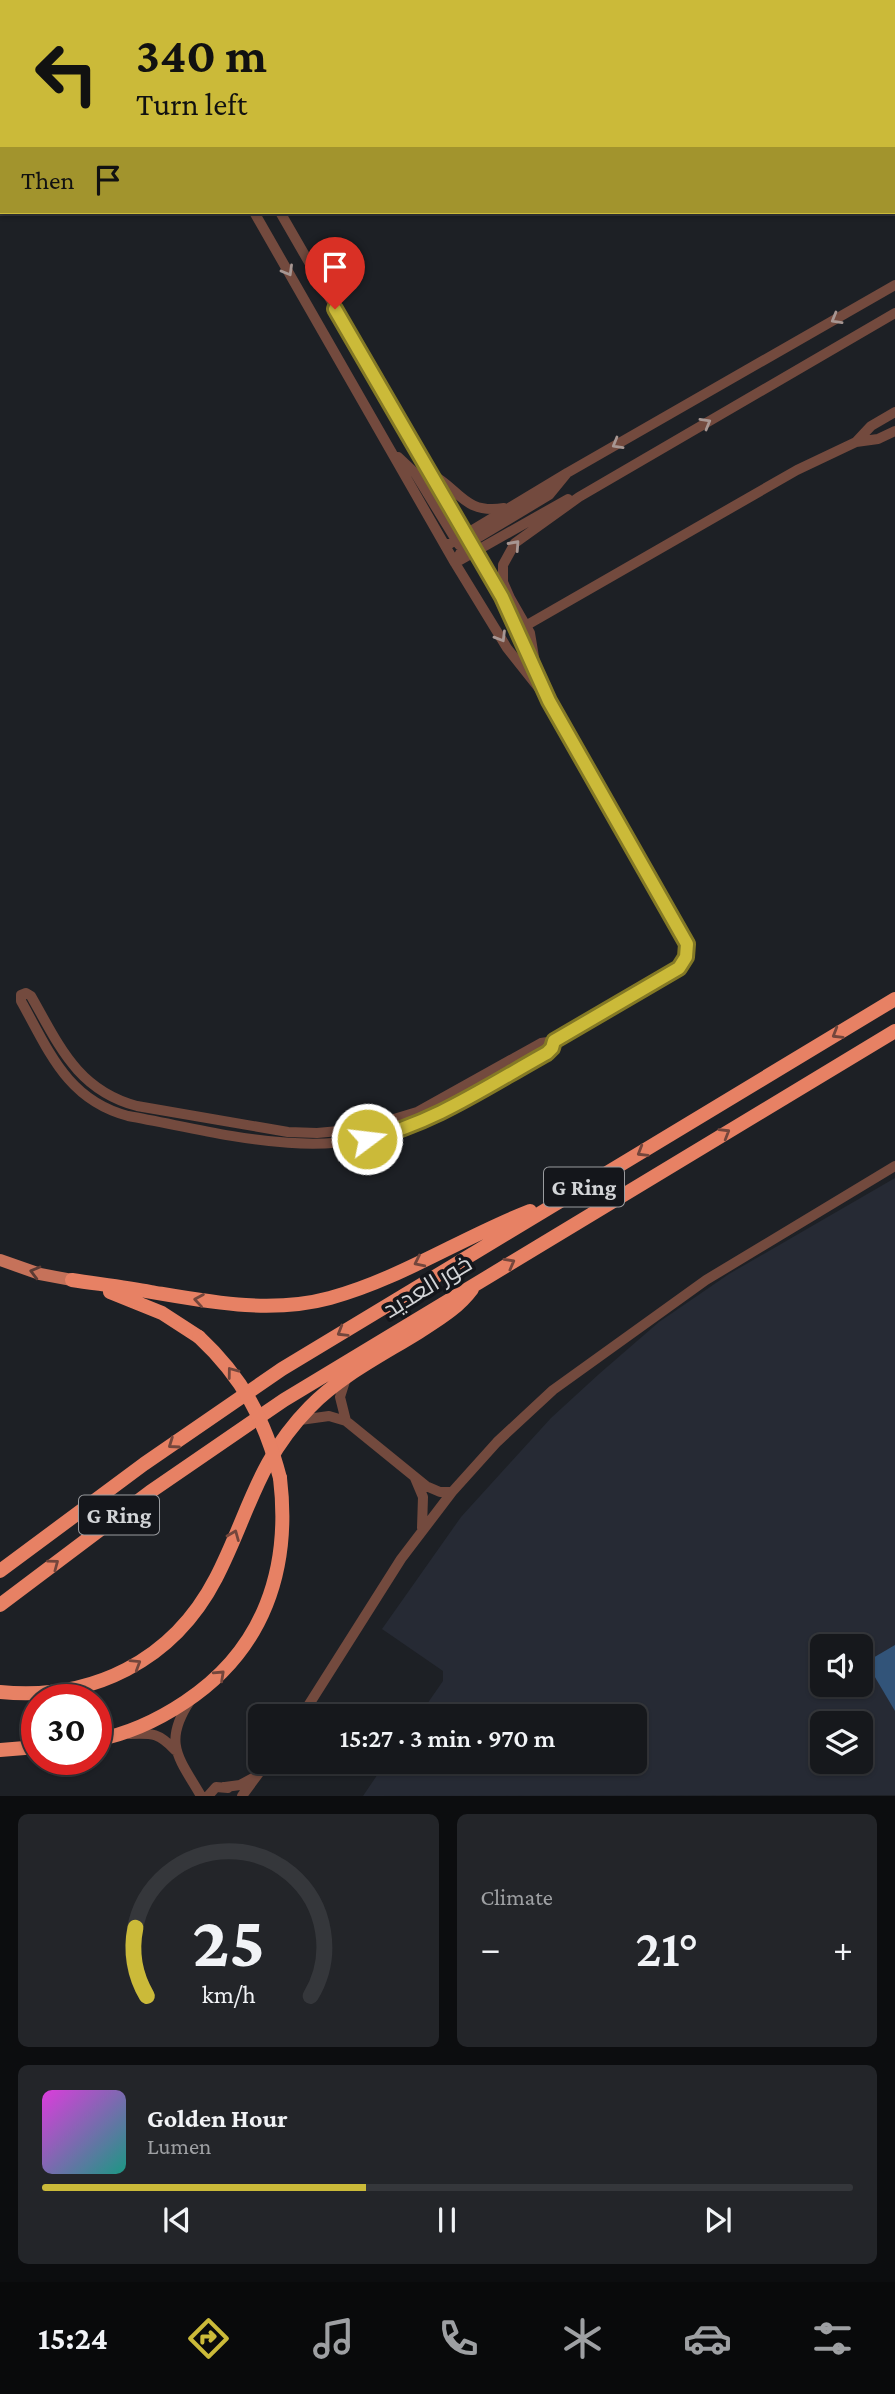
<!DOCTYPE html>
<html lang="en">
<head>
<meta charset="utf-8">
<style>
  body { margin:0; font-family:"Crimson Pro",Cairo,serif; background:#232529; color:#f1f3f6; height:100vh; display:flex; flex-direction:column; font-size:26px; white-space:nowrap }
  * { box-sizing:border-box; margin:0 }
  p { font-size:23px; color:#9ea0a3 }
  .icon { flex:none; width:38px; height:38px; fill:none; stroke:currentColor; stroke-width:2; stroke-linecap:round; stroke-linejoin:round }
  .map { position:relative; height:1796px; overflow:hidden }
  .sheet { display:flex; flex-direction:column; gap:18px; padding:18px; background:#0c0d0f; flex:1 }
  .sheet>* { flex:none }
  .top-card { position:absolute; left:0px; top:0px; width:896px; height:214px; box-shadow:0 2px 5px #0004,0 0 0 2px #35373b; background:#cbba39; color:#111; overflow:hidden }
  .tools { position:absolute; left:810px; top:1634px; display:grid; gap:14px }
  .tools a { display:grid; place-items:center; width:63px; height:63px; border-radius:10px; background:#16181c; box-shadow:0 2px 5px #0004,0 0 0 2px #35373b; font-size:35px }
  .speed { position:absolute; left:21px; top:1684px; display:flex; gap:14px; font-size:35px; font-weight:700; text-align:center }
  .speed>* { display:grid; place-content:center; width:91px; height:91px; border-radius:50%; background:#16181c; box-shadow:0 2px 5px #0004,0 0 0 2px #35373b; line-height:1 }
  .speed .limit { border:10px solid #d22; background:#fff; color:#111 }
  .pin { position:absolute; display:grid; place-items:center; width:60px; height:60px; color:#fff; margin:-72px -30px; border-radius:50% 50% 50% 0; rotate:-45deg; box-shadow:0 0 7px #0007 }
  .pin .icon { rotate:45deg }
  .me { position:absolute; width:77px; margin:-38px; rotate:75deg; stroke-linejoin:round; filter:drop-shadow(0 0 5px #0008) }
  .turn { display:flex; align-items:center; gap:24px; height:147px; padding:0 21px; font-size:32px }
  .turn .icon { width:91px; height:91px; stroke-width:2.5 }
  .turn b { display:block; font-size:49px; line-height:60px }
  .then { display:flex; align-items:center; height:66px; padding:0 21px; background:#0003; gap:14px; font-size:26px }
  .big { font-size:52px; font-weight:600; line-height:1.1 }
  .sheet .card { flex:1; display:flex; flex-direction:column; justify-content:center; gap:10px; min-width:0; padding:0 24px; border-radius:10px; background:#232529 }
  .sheet .dial { align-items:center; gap:0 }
  .dial svg { height:182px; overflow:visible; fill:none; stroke:#35373b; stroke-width:7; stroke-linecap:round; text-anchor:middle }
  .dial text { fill:#f1f3f6; stroke:none }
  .song { display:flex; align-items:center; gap:21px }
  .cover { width:84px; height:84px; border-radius:10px; background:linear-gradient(135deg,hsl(300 70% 55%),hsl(170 70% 35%)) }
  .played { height:7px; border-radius:4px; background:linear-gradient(90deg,#cbba39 40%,#35373b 40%) }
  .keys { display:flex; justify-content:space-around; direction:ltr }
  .heat { display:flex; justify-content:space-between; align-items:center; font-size:38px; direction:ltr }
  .sheet .tiles { flex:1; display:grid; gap:18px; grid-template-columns:1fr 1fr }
  .card:last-child { grid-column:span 2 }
  .trip { position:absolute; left:248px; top:1704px; width:399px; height:70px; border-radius:10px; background:#16181c; box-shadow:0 2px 5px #0004,0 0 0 2px #35373b; font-weight:600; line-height:70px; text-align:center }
  .dock { display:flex; height:112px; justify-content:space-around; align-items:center; background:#090a0b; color:#9ea0a3 }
  .dock .icon { width:49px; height:49px }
  .dock .on { color:#cbba39 }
  .dock b { font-size:32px; color:#f1f3f6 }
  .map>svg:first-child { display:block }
</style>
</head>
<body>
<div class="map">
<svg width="895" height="1796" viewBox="0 0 895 1796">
  <rect width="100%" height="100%" fill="#1d2025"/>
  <path fill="#262a34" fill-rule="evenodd" d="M0,0H112L2,2L0,77Z
    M672,0H895V103L894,2Z
    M895,1178V1795L363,1796L386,1762H635V1717H418L443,1681V1671L382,1629L461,1517L551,1418L599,1374L659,1322L729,1274ZM822,1647H861V1685H822ZM822,1724H861V1762H822Z"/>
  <path fill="#325479" d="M895,1645V1711L866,1662Z"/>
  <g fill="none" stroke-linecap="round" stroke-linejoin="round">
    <path stroke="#734a3e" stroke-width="10" d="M139,0L140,2
      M152,0L154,2
      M668,0L669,2
      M189,2L192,0
      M218,2L221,0
      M0,111L2,110
      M0,126L2,125
      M254,212L455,563L507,648L549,701L686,938V957L679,968L554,1041
      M280,212L502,597L536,672
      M856,442L871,426L895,412
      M398,457L415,473L459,545
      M429,473C459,487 463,515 504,508
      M446,546L567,473L895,285
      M455,563L464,546L549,495L567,473
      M455,563L568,499
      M527,625L797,470L856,442L878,439L895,431
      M537,675L530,633L510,598L503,582V565L515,543L579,497L895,313
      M26,993L31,996C59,1045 77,1090 137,1106L288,1132L317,1133L361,1129L417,1112L541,1043L554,1041L547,1053C501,1079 451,1113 401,1130C311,1161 218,1132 128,1116C67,1100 49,1051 21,1001V995Z
      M346,1378L340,1397L346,1421
      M300,1420L329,1416L346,1421L426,1486L440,1492H452
      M415,1478L423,1497L422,1528
      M190,1701C162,1743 179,1758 201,1796
      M301,1717L401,1559L452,1492L497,1442L553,1390L706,1280L895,1166
      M130,1734C153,1733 159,1733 175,1750
      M225,1787L240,1785L255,1777
      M208,1796L216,1787L228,1788
      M242,1796L267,1762"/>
    <path stroke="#c6725a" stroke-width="12" d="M0,1260L40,1274L72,1280"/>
    <path stroke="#e78164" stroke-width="14" d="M72,1280C98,1284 125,1287 151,1292C210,1302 271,1314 330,1298C400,1279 463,1237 530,1211
      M110,1292L162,1313L199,1337
      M0,1571L144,1464L282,1369L895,999
      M0,1605L150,1492L284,1400L895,1031
      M0,1692C92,1701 173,1661 216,1578C249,1514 256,1462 310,1407C340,1376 382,1355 419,1332C439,1319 458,1308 472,1289
      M96,1740C128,1734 158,1720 185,1702C264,1650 291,1569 280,1478
      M0,1750L37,1747"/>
    <path stroke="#e78164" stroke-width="14" d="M199,1337C243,1378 265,1420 280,1478"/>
  </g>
  <defs><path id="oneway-chevron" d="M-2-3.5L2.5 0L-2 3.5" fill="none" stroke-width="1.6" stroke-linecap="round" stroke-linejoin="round" transform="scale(1.75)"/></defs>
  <g stroke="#a79692">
    <use href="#oneway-chevron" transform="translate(288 271) rotate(60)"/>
    <use href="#oneway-chevron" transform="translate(836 319) rotate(150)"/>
    <use href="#oneway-chevron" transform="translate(706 423) rotate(-30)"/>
    <use href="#oneway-chevron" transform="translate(617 444) rotate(150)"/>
    <use href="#oneway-chevron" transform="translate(515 545) rotate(-48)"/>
    <use href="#oneway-chevron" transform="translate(501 637) rotate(59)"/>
  </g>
  <g stroke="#73463c">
    <use href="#oneway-chevron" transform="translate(837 1034) rotate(149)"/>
    <use href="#oneway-chevron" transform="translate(725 1133) rotate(-31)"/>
    <use href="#oneway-chevron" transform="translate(642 1152) rotate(149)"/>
    <use href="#oneway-chevron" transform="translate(419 1262) rotate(154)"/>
    <use href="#oneway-chevron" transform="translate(510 1263) rotate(-29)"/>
    <use href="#oneway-chevron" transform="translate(199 1300) rotate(-171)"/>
    <use href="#oneway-chevron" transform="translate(342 1332) rotate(149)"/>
    <use href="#oneway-chevron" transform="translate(232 1372) rotate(-127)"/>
    <use href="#oneway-chevron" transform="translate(173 1444) rotate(145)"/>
    <use href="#oneway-chevron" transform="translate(234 1535) rotate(-68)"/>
    <use href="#oneway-chevron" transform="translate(54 1564) rotate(-37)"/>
    <use href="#oneway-chevron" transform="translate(136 1664) rotate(-32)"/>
    <use href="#oneway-chevron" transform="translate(220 1675) rotate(-43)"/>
  </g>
  <use stroke="#5b3b34" href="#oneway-chevron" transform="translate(35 1272) rotate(-165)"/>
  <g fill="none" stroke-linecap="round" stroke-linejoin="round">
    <defs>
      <path id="route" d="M335,309L502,597L549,701L687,944L686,957L679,968L554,1041L552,1048L547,1053C489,1085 433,1124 367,1139"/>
    </defs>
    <use href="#route" stroke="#847925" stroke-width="18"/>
    <use href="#route" stroke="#cbba39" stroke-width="12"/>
  </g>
  <g text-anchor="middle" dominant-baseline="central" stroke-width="7" stroke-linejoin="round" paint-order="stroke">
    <g fill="#14161b" stroke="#999b9f" stroke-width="2">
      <rect x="544" y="1167.5" width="80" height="39" rx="5"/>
      <rect x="79" y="1495.5" width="80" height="39" rx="5"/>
    </g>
    <g font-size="23" font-weight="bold" fill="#d2d4d7">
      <text x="584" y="1187">G Ring</text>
      <text x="119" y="1515">G Ring</text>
    </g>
    <g font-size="24" fill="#d2d4d7" stroke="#14161b">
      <text transform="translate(427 1286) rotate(-31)">خور العديد</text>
    </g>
  </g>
</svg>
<div class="tools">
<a><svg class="icon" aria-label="sound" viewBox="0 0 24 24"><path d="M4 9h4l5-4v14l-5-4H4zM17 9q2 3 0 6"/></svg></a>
<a><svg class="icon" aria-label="layers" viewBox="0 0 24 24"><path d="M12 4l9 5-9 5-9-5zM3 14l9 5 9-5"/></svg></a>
</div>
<div class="speed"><div class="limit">30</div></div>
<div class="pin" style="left:335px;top:309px;background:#d93025"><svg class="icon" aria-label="arrive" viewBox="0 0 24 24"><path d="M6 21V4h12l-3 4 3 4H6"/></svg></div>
<svg class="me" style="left:367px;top:1139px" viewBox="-20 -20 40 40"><circle r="17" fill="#cbba39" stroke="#fff" stroke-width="3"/><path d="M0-11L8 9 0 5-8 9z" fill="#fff"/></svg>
<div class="trip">15:27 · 3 min · 970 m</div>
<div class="top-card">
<div class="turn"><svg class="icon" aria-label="left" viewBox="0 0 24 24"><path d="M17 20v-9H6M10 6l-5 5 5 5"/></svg><div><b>340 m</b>Turn left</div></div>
<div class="then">Then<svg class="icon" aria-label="arrive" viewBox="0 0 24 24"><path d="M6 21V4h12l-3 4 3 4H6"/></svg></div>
</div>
</div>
<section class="sheet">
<div class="tiles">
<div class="card dial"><svg viewBox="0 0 100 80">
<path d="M14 69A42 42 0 1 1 86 69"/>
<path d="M14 69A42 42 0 0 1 9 39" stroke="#cbba39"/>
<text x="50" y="56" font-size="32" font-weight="700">25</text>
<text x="50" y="72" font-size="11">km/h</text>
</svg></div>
<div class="card"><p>Climate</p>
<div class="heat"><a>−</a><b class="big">21°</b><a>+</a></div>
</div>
<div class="card">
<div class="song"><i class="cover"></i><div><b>Golden Hour</b><p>Lumen</p></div></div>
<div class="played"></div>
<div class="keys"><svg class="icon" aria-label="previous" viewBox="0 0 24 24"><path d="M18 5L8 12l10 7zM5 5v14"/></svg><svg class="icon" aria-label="pause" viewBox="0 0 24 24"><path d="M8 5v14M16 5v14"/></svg><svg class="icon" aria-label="next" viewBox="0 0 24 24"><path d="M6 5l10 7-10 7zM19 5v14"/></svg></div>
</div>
</div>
</section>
<nav class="dock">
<b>15:24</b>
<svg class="icon on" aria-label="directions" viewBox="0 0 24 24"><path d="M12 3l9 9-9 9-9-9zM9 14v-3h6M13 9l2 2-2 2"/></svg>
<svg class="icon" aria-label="music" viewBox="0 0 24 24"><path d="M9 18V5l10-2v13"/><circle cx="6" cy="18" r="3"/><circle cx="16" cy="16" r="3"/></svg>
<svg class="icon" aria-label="phone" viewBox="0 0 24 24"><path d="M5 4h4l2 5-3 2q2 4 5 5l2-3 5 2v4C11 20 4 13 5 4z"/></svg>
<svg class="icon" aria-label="climate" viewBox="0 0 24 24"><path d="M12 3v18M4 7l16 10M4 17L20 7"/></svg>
<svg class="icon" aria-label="car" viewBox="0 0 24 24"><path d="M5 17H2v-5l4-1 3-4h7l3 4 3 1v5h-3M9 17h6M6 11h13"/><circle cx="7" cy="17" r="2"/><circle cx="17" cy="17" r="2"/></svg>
<svg class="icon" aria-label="filters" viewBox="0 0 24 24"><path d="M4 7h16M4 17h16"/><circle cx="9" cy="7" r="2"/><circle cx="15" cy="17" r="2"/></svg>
</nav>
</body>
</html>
